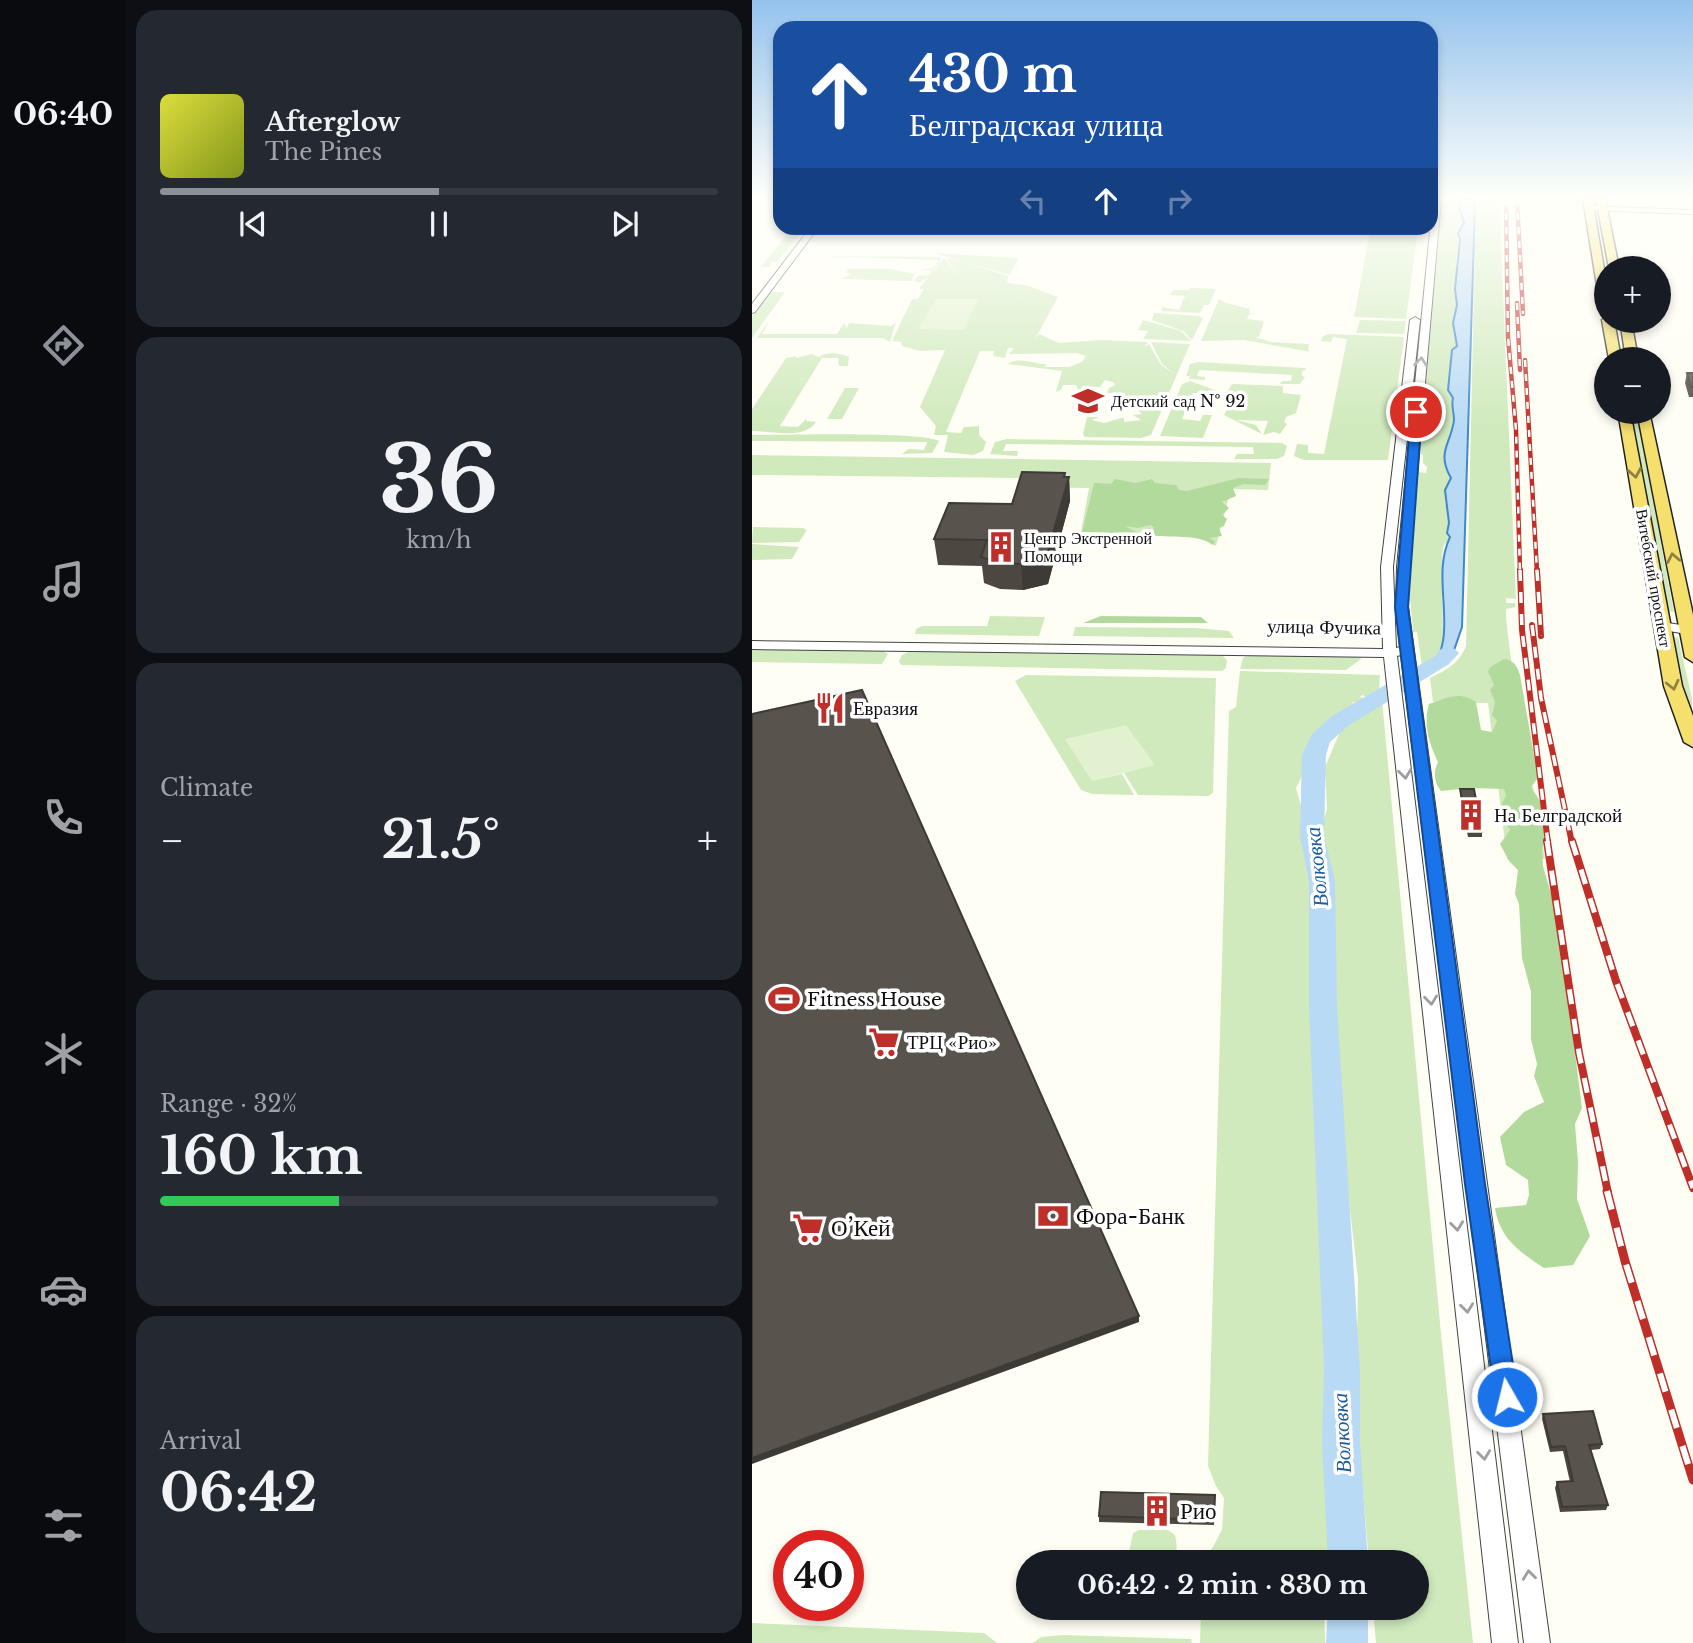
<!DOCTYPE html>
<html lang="en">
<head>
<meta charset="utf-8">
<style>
  body { margin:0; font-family:"Libre Baskerville",serif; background:#242831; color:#f1f3f6; height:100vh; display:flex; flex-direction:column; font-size:26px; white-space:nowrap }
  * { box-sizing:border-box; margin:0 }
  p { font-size:23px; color:#9ea1a6 }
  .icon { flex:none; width:38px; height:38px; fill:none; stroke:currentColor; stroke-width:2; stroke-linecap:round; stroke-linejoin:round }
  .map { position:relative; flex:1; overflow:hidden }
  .drawer { display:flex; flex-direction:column; gap:10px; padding:10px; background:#0d0f14; width:626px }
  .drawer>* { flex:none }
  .hud { position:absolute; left:21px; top:21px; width:665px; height:214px; border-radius:21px; box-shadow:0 4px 10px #0003; background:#1a4fa0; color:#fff; overflow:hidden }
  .fabs { position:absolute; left:842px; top:256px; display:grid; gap:14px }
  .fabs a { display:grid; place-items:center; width:77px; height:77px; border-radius:50%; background:#171b24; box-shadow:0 4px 10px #0003; font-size:35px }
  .speed { position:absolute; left:21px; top:1530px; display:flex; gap:14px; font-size:35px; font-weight:700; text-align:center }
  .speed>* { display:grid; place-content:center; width:91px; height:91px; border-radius:50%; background:#171b24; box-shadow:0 4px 10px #0003; line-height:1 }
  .speed .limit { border:10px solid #d22; background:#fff; color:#111 }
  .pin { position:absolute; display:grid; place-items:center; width:60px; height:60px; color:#fff; margin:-30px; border:4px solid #fff; border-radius:50%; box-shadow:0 2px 7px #0007 }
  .me { position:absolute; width:77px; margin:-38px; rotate:352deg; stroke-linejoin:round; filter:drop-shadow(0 0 5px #0008) }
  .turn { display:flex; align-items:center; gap:24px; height:147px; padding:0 21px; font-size:32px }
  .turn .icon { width:91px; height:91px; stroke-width:2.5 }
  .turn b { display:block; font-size:49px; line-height:60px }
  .lanes { display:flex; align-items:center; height:66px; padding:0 21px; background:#0003; justify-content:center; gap:35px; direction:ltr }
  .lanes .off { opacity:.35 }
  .big { font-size:52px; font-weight:800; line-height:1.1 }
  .drawer .widget { flex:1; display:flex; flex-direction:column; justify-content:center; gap:10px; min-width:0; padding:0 24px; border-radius:21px; background:#242831 }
  .drawer .dial { align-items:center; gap:0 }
  .dial b { font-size:91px; line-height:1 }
  .song { display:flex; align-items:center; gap:21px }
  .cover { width:84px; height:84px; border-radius:10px; background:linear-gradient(135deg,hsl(60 70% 55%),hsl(70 70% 35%)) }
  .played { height:7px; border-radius:4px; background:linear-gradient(90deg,#8c9099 50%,#363941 50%) }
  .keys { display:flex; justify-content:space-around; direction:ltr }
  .heat { display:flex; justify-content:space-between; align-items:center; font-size:38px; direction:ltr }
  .charge { height:10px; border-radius:5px; background:linear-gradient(90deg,#34c759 32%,#363941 0) }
  .trip { position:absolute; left:264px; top:1550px; width:413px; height:70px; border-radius:35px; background:#171b24; box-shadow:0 4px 10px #0003; font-weight:800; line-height:70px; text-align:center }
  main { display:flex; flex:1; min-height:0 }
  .tabs { display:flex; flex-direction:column; width:126px; justify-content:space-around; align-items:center; background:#090b0e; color:#9ea1a6 }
  .tabs .icon { width:49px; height:49px }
  .tabs .active { color:#8c9099 }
  .tabs b { font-size:32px; color:#f1f3f6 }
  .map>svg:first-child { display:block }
</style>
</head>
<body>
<main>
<nav class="tabs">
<b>06:40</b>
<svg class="icon active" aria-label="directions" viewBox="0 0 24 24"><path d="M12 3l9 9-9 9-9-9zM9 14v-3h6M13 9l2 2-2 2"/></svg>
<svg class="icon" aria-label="music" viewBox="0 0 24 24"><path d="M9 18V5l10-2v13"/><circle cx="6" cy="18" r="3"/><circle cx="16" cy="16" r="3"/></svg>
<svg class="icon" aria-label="phone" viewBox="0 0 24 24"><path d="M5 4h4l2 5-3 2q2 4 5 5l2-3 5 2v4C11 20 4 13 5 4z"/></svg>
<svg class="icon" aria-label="climate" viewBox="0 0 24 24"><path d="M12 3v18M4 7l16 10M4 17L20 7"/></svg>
<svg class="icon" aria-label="car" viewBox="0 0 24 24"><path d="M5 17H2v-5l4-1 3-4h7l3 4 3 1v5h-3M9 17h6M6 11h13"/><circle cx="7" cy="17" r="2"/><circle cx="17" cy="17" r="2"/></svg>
<svg class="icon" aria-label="filters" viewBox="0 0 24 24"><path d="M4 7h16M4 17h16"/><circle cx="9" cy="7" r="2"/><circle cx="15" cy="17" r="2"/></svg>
</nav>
<section class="drawer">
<div class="widget">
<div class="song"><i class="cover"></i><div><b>Afterglow</b><p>The Pines</p></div></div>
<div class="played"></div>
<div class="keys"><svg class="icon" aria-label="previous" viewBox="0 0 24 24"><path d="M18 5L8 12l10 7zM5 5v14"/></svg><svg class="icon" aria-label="pause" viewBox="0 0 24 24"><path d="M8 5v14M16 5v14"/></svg><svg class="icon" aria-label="next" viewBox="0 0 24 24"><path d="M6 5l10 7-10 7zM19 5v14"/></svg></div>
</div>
<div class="widget dial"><b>36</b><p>km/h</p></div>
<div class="widget"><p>Climate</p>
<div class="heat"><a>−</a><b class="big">21.5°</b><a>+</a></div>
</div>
<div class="widget"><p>Range · 32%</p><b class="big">160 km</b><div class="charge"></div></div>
<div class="widget"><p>Arrival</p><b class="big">06:42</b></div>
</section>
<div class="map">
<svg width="941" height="1643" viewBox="0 0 941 1643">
  <rect width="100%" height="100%" fill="#fffef4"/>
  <path fill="#d0eabd" d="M690,199H705L712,222L707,231L704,261L706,306L701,323L705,330V346L700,350L696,390L701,399C699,406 702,414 701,421C697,446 689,452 699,478L693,490L698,537L691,547L690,558L691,646L687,658L670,667L665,632H661L657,586L666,472L674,473L675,467L671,463V455L668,454Z
    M724,199H747L764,599L754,598V603H763L764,607L754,609V617C762,698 781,778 793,859H755L736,703L681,702L678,678C694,670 707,664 714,646Z
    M40,228H52L25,262H20L17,267H9Z
    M618,231L652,232L665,236L654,319L602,317Z
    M182,253L267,258L257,275L212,262L256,276L255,283L274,285L306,297L283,339L287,334L307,343L349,340L396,342L392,347L397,344L409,365L423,374L410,364L399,342L438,344L399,435L389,438L333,437L331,434L335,417H347L340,420L352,423L369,418H372V422L389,420L381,415L390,414L386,410H370L373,393H355L357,388L363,385L361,382L353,380L348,387L330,386V391H327L324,385H311L309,390L304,392L310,371L256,364C269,356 281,364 294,364L293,367H317L330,362L334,356L325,353L257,354L262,348H256L253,358L241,356L242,351H228L194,432L209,433L212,427L227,426V435L234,442L231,451L221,455L192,452L196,435H182L184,426L168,407L193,350L168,351L150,346L149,342L140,341L160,299H166L172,289H167L176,277L168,282L162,281L167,275L176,276L180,270H168L182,268L186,260L72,256L186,257L190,258L178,276L192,258L205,275L194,258L209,261Z
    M96,269H139L162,274L160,281L90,279L99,274L94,273Z
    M439,288L464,289L457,305H452L448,313L409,311L410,307L427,310L433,296L418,295L421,290H437Z
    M18,292H33L0,338V316Z
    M467,299L474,303L498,309L497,313L503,314H497L495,319L512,321L507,337H503L519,342L557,344L556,350L559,352L492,340L449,341Z
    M402,313L446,316L451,318L440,340L431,331L400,320Z
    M18,319L10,334H85L92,323L95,328L97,323L139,326L144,322L138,342L130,338H5Z
    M391,320L429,331L439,341L391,339L396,331L386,330Z
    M608,320L654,321L652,334L604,333Z
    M577,334L652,337L636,460H552L542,456L545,444L556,445V453L572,454L595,339L581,337L579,342L569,341L571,336Z
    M59,354L67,357C74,351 89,353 97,357L96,366H87L86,358H70L28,426L46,427L55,418L54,421L64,422C53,440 19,431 0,431V409L34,358L44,356V358Z
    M447,362L552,368L555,369L550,371V376L553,377L548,384H528L530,381H539L540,375L447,370L445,376L453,377V380L437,379L438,376H434L438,364Z
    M438,381L468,392L465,400L456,399L458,393H441L430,419L448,421L451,415H460L451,438L408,436L430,384Z
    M480,384L531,386V393L549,395L544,413L534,417L532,422L535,424L528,434L522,432L511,435L516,421L484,420L504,425L510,434L472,415L478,405L476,404L478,396H473L474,393L485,396L475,392Z
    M93,388H107L90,419H75Z
    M879,411H884L922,612L916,611Z
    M0,435C30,435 169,431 187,441L180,453L150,454L157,449L172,450L175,442L0,441Z
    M255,439L530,443L535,446L532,456L525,459H482L485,454H502L501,447L254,444L251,451H266L265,456L238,454L243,442Z
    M0,455L519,463L516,490L479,489L464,546L447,537L329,532L337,488L274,487L276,478L0,475Z
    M1,527L51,528L55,530L47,542L0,543Z
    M0,544L47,547L40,559L0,560Z
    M238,616L293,617L287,636L163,634L164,629L170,626H235Z
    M323,627L443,628L477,631L482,638L321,636Z
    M926,637L940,699V720L931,691L921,638Z
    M0,648L129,650L136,654L130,664L0,662Z
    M160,650L469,654L475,660L474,668L470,671L149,665L147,661L150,655Z
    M498,654L608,656L609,659L594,670L488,669L491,658Z
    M488,671L628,675L627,691L615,697L610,695L608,697L613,699L605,703L599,702L603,705C585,715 566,725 558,746C552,763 555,769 544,788L551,813L554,863L561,880L559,921L574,1433L580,1478V1563H452L470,1530L472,1498L464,1486L456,1466L477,711L484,707Z
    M274,675L464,678L461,793L456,796L386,795L372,773L402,765L340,781L370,774L382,795L340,794L329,790L263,681Z
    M630,700L689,1334L721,1643H624L621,1608H665V1563H617L604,1407L606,1279L595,1183L576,897L578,867L569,829L575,809L573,767L587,734L593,726Z
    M387,1530H416L423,1535C431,1570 408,1562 383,1562L377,1552L381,1533Z
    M336,1608H427L419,1616L342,1615Z
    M449,1608H572L573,1643H448Z
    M0,1623L232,1633L245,1643H0Z
    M311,1635L439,1639L440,1643H281L289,1637Z"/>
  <path fill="#b3da9d" d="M487,478L517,479L513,485L492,484L481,488L484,496L470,502L477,508L470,515L475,519L472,526L467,528L470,536L457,538L463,541L461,545C445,533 419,539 399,535L402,528L399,525L386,528L373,526L388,534L330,532L342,483L359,484L363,479L383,483L400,479L403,483L424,485L427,490L435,491Z
    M349,616L449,617L456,623H331Z
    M752,659C762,660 765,666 768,675L786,778L779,787L790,804L795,822L790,850L791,866L806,918L830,1108L823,1124L826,1162L825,1199L838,1236L821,1265L792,1268C767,1251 748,1239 743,1208L774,1205L777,1195L776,1180L754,1165L748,1137L772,1112L792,1102L782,1076L785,1064L779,1039V992L770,958L767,904L763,894L766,870L757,861L748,844L758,830C749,817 745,810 754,796L752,789L718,788L689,791C682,783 681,772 686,762C677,743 671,725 677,704C694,699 706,690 724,702L729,730L740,732L745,721L740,715L743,702L738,690L742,685L736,672L738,667Z"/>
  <path fill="#e2f1cf" d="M184,299H227L211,330L166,329Z
    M374,725L403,765L340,781L313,739Z"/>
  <path fill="#b9daf5" stroke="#4188cb" stroke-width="2" d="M709,199H720L723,204L710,627L699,659L673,675L670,667L687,658C689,649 692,641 692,631C694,598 684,567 698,537L695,533L697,523L693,490L699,478C684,452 699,444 702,420C702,412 699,406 701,398L696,390L700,350L705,346L701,323L705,305L703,289L708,239L706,234L712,222L706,203H709Z"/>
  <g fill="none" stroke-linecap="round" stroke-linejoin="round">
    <path fill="#b9daf5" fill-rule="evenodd" d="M696,647L703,649L707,653L697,664L596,726L578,742L574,755L572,836L583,881L585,1006L608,1370V1442L616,1563H576L570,1442L572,1370L557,1006V881L548,836L550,755L560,734L580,716L683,656L689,649Z
      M576,1608H616V1643H574Z"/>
    <defs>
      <path id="minor" d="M681,199H689L657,567L656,607L798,1643H772L649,655L645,656L766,1643H740L632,657L0,649V641L631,649L629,567L658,320L663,317L668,320L641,567L644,648L648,647L644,607L645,567L678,232L604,230L600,228H679Z
        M833,206L941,210V214L836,210Z
        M58,228H66L3,312L0,313V304Z
        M910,622L941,627V635L905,629L903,626Z"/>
      <path id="major" d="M831,199H840L854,280V313L849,310Z
        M844,199H853L867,268H857Z
        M854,317V320H862L869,359H857L850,320Z
        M868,320H879L886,359H874Z
        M866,411H878L930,686L941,716V747L932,742L912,686Z
        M885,411H897L941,615V662L933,657Z"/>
    </defs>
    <use href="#minor" stroke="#434343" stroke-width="2"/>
    <use href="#major" stroke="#212121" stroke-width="3"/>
    <use href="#minor" fill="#fff" fill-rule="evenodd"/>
    <use href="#major" fill="#f6e06d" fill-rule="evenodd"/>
    <defs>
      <path id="rail-far3" d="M754,199L756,337L764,430L768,572
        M765,199L771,314
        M765,303L768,370
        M773,360L785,572"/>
      <path id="rail-far2" d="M768,570L770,630L796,843
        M785,570L789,636
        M780,625L789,698L820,843"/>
      <path id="rail-far1" d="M795,841L827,1053L856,1193
        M820,841L864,981L941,1188"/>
      <path id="rail" d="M855,1191L873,1261L941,1480"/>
    </defs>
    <use href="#rail-far3" stroke="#bf2f29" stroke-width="4.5"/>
    <use href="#rail-far2" stroke="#bf2f29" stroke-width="6"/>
    <use href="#rail-far1" stroke="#bf2f29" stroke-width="8"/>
    <use href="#rail" stroke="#bf2f29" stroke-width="9"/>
    <use href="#rail-far3" stroke="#fff" stroke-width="2.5" stroke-dasharray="7" stroke-linecap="butt"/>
    <use href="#rail-far2" stroke="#fff" stroke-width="3.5" stroke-dasharray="11" stroke-linecap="butt"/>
    <use href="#rail-far1" stroke="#fff" stroke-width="5" stroke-dasharray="15" stroke-linecap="butt"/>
    <use href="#rail" stroke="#fff" stroke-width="6" stroke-dasharray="19" stroke-linecap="butt"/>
  </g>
  <path fill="#4d4742" d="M935,373H941V397H937L933,383Z
    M313,477H317L318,501L296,584L271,590L248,589L232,583L230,566L186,565L182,539L260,504Z
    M708,789L730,832V837H716L708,794Z
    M791,1414L850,1444L848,1449L839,1450L856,1505L854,1510L808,1512L803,1488L805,1482H818L811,1451L798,1452L790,1419Z
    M463,1495L462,1525L347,1522V1516Z"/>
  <path fill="#3e3a36" d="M313,473L314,487L317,477L318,501L296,584L271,590L269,564Z
    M387,1316V1322L0,1464V1458Z"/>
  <path fill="#59534d" stroke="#3e3a36" stroke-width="2" d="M935,373H941V387H939Z
    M270,472L313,473L312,477H317L294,558L269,564L246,563L229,557L235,540L182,539L197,503L260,504Z
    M110,690L387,1316L0,1458V714Z
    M708,789H722L730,832H716Z
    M841,1411L850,1444L837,1445L856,1505L810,1507L805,1482L821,1481L813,1446L799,1447L791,1414Z
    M349,1492L463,1495L462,1520L347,1516Z"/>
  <defs><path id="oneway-chevron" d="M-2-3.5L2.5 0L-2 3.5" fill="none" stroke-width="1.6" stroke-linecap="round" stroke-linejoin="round" transform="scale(1.75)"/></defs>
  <g stroke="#9f9f9f">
    <use href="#oneway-chevron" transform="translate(669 362) rotate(-84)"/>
    <use href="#oneway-chevron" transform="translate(653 774) rotate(83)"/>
    <use href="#oneway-chevron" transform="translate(679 1000) rotate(84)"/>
    <use href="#oneway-chevron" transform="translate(705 1226) rotate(83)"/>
    <use href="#oneway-chevron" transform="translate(715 1308) rotate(83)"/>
    <use href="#oneway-chevron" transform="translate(732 1455) rotate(83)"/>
    <use href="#oneway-chevron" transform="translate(777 1575) rotate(-97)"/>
  </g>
  <g stroke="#8e8243">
    <use href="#oneway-chevron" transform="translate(883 473) rotate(80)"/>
    <use href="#oneway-chevron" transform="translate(921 558) rotate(-101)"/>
    <use href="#oneway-chevron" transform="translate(921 685) rotate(77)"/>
  </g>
  <linearGradient id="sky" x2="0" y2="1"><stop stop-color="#95c3ed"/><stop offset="0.46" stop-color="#fffffa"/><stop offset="1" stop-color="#fffffa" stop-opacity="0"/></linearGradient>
  <rect width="941" height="429" fill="url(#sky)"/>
  <path fill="#1a73e8" stroke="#114b97" stroke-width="2" d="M664,409L670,412L656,607L733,1184L766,1397L763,1405L755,1408L746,1405L743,1397L713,1184L643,607L659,412Z"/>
  <defs>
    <symbol id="school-bare" viewBox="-9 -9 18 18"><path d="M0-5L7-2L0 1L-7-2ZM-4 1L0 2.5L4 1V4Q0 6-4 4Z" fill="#bf2f29" stroke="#fff" stroke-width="2.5" paint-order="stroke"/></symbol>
    <symbol id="building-bare" viewBox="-9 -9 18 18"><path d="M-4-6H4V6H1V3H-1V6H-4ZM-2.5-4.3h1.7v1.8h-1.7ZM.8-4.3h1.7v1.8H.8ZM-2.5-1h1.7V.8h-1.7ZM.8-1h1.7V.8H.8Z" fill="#bf2f29" stroke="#fff" stroke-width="2.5" paint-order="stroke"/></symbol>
    <symbol id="restaurant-bare" viewBox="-9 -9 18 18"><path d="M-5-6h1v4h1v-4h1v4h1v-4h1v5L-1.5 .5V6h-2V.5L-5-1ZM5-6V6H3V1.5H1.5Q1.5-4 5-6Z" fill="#bf2f29" stroke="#fff" stroke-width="2.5" paint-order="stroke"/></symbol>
    <symbol id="stadium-bare" viewBox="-9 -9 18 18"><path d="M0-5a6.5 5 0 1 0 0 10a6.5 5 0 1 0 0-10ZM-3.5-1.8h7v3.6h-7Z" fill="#bf2f29" stroke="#fff" stroke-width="2.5" paint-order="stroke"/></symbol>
    <symbol id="supermarket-bare" viewBox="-9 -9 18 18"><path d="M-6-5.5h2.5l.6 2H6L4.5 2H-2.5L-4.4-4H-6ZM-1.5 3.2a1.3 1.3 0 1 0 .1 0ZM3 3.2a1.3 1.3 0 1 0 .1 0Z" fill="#bf2f29" stroke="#fff" stroke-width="2.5" paint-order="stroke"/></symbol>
    <symbol id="bank-bare" viewBox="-9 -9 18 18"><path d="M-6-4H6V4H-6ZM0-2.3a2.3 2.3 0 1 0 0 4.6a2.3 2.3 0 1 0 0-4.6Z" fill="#bf2f29" stroke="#fff" stroke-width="2.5" paint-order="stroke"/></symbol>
  </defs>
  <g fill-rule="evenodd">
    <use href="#school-bare" x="314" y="379" width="44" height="44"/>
    <use href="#building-bare" x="227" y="525" width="44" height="44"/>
    <use href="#restaurant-bare" x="56" y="686" width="44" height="44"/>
    <use href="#building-bare" x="697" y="793" width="44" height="44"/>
    <use href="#stadium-bare" x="10" y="977" width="44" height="44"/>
    <use href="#supermarket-bare" x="110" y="1020" width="44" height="44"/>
    <use href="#bank-bare" x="279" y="1194" width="44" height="44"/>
    <use href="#supermarket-bare" x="34" y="1206" width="44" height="44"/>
    <use href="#building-bare" x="383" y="1489" width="44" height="44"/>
  </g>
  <g text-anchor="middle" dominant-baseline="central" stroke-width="7" stroke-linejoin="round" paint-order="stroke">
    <g font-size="16" fill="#101010" stroke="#fff" text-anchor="start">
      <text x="359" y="401">Детский сад № 92</text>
      <text x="272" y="538">Центр Экстренной<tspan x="272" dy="18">Помощи</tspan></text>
    </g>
    <g font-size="16" fill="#101010" stroke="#fff">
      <text transform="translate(902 578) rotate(80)">Витебский проспект</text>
    </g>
    <g font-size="19" fill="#101010" stroke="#fff">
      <text transform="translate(572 627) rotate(1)">улица Фучика</text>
    </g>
    <g font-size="19" fill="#101010" stroke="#fff" text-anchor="start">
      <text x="101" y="708">Евразия</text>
      <text x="742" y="815">На Белградской</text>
      <text x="55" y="999">Fitness House</text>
      <text x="155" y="1042">ТРЦ «Рио»</text>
    </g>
    <g font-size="21" font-style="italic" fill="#1a5ba2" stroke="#fff">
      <text transform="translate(565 867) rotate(-96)">Волковка</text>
      <text transform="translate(590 1433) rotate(-93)">Волковка</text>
    </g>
    <g font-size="23" fill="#101010" stroke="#fff" text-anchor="start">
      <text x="324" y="1216">Фора-Банк</text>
      <text x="79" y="1228">О’Кей</text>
      <text x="428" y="1511">Рио</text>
    </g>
  </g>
</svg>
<div class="fabs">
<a>+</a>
<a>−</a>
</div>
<div class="speed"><div class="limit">40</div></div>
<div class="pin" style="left:664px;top:412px;background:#d93025"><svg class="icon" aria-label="arrive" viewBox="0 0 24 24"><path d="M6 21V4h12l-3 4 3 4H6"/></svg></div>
<svg class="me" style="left:755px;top:1397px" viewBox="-20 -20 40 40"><circle r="17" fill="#1a73e8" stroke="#fff" stroke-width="3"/><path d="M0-11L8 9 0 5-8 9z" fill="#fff"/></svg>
<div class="trip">06:42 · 2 min · 830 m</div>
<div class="hud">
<div class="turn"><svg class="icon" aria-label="ahead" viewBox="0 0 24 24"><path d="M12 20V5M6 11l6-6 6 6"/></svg><div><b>430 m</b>Белградская улица</div></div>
<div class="lanes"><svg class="icon off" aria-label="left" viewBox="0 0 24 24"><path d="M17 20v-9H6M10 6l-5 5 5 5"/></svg><svg class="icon" aria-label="ahead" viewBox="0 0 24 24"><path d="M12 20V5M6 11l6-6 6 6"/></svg><svg class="icon off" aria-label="right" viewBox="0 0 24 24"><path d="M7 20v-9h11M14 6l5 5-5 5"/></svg></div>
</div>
</div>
</main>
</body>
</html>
